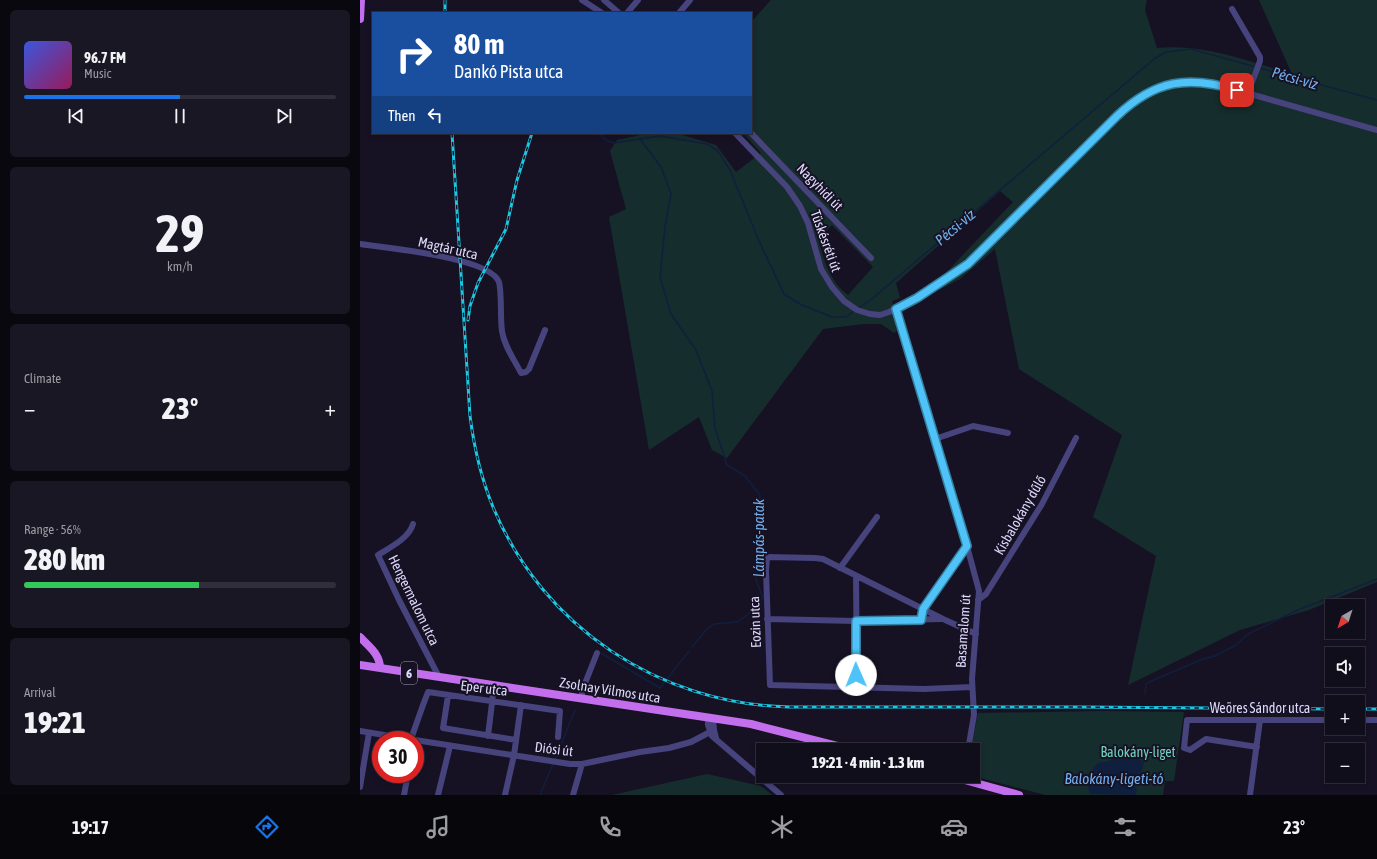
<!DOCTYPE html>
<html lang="en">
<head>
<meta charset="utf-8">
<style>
  body { margin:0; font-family:"Asap Condensed",sans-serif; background:#191724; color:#f1f3f6; height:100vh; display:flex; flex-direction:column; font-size:15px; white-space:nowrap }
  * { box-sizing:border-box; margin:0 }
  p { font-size:13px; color:#9c9ca3 }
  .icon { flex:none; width:22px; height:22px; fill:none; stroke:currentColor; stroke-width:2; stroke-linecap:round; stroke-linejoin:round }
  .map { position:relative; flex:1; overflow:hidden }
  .details { display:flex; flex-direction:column; gap:10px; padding:10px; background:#09080f; width:360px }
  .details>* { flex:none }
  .top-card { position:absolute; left:12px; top:12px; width:380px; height:122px; border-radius:0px; box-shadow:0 2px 6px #0003,0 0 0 1px #302e3a; background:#1a4fa0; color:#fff; overflow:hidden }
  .needle { width:26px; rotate:219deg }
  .tools { position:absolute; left:965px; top:599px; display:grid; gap:8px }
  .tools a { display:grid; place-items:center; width:40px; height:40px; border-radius:0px; background:#100e1b; box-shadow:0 2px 6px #0003,0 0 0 1px #302e3a; font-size:20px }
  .speed { position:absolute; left:12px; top:731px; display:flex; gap:8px; font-size:20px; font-weight:700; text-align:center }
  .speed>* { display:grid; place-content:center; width:52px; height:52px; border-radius:50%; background:#100e1b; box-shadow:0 2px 6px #0003,0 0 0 1px #302e3a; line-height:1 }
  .speed .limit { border:6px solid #d22; background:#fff; color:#111 }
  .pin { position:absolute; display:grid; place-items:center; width:34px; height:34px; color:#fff; margin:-17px; border-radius:8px; box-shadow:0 2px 6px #0006 }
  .me { position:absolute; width:44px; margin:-22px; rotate:359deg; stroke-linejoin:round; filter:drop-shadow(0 0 3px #0008) }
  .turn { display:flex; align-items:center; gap:14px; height:84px; padding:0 16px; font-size:18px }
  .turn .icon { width:52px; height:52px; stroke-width:2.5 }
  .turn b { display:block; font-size:28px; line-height:34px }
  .then { display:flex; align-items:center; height:38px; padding:0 16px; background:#0003; gap:8px; font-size:15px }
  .big { font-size:30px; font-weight:800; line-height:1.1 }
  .details .widget { flex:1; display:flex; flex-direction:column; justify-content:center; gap:6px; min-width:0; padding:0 14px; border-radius:6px; background:#191724 }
  .details .dial { align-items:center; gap:0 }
  .dial b { font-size:52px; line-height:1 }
  .song { display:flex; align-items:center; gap:12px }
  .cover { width:48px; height:48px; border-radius:6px; background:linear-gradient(135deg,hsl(230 70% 55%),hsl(330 70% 35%)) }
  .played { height:4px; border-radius:2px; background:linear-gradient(90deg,#1a73e8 50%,#302e3a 50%) }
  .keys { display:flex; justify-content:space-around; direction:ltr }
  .heat { display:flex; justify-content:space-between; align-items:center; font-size:22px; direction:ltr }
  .charge { height:6px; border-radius:3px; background:linear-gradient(90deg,#34c759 56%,#302e3a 0) }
  .trip { position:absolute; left:396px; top:743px; width:224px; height:40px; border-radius:0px; background:#100e1b; box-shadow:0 2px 6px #0003,0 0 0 1px #302e3a; font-weight:800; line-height:40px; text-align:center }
  .dock { display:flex; height:64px; justify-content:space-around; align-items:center; background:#06060b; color:#9c9ca3 }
  .dock .icon { width:28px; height:28px }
  .dock .active { color:#1a73e8 }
  .dock b { font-size:18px; color:#f1f3f6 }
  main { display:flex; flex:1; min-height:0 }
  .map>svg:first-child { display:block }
</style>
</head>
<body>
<main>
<section class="details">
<div class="widget">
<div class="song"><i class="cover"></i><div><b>96.7 FM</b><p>Music</p></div></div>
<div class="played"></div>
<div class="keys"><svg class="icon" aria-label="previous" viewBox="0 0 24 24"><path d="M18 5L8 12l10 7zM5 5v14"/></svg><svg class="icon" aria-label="pause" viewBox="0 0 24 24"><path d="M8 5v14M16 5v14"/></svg><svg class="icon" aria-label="next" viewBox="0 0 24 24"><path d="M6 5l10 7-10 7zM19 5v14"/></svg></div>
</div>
<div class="widget dial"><b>29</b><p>km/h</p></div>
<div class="widget"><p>Climate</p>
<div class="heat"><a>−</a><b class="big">23°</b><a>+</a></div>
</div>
<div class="widget"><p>Range · 56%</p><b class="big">280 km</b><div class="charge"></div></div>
<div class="widget"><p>Arrival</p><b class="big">19:21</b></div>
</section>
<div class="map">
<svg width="1017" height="795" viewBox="0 0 1017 795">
  <rect width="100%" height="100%" fill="#161224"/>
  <path fill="#162d2d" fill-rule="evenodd" d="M411,0H787L785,10L797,48C843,43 888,61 932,74L899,0H1017V582L949,610L880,630L768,685L796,556L733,517L762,435L659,369L635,249L600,279L579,290L581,278L653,202L640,191L536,283L540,298L532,301L537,331L534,333L521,324H504L463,329L367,458L352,450L339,417L289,450L249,217L266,209L250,151L257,140L289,133H316L356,145L376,172L401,153L383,133H391V22ZM472,225L513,267L488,295C470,282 463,259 458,238Z
    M742,711L824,712L814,781H805L803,795H685L613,776V750H611L618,713Z
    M347,774L401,786L412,795H252Z"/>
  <path fill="#111f3e" d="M761,749L773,753L784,763L779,777L773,778L771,781L772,784L777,789L775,795L730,794C726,786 730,770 737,764C742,761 748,763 752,759C756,756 757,752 761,749Z"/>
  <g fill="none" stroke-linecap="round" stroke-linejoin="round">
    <path stroke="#111f3e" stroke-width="1.5" d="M899,68L1017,100
      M237,133L248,141L254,143L300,136L347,144L358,151L370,170L399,241L424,294L440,304L472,317H486L494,311
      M280,139L301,167L311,194L305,227L300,277L311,314L336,350L352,391L355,428L367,465L385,476L400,495L396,580L403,598L392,611L378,622L354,624L347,629L332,647
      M499,308L513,298L794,59L806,52L831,49L896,67
      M241,653L300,688L329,651
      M785,694L786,684L789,682L843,659L855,656L876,645L888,634L938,610L1017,579
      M195,760L215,710
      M180,795L193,764"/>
    <path stroke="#47437d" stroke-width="6" d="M222,0L242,13
      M244,0L259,13
      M872,9L900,57V61L888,93
      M267,13L278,0
      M319,13L330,0
      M375,133L427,187L440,206L448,223L461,269L472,287L484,301L497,310L510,314L520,315L529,312L557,298L608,264L765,108C793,86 819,79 855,84L1017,130
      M391,133L511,258
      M0,244C25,248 130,257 139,282C142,293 140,318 142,331C144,346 154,359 161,373L166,372L169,369L185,330
      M535,309L607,546L619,591L612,679L614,715L608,750
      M575,439L613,426L648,433
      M53,524C49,538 31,547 18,555L39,600L79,677
      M480,568L517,517
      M496,576L497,688
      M618,600L626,594L682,504L716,438
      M407,619L496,621L581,619
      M561,620L563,609L607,546
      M612,687L564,689L410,685L406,571L407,557L455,558L463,559L583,619L616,634
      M88,696L83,728L156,740
      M222,698V691L237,653
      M348,717V725L352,736L421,795
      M353,718L354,730L356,738
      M998,720H1017
      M0,731L54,740
      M128,736L134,686
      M51,739L63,705L68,692L200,711L198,737
      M55,740L210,764H222L280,752L309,748L331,742L350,732
      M897,747L846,739L830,750L824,748L827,720H972
      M0,787L9,733
      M44,795L48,774
      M78,795L90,746
      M145,795L154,755L161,705
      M213,795L222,764
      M890,795L900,720"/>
    <path stroke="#c26eed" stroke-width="8" d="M0,19L1,0
      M0,637C9,647 20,654 20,668
      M0,665L391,724L493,750
      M590,776L659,795"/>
    <defs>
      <path id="rail" d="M85,0V13
        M92,133L110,416C114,447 121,478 133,507C183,627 299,704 429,707H719L972,709
        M108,320L110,306L118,283L146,229L157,180L172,133
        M998,709H1017"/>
    </defs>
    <use href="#rail" stroke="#1dc7e2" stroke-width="3"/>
    <use href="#rail" stroke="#161224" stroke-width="1.5" stroke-dasharray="4.5" stroke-linecap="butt"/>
  </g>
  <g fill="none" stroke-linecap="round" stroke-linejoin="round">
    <defs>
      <path id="route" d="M496,675V621L561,620L563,609L607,546L536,309L557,298L608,264L757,116C795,80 828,75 877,90"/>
    </defs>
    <use href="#route" stroke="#337fa1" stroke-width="10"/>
    <use href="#route" stroke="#4fc3f7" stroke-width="7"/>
  </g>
  <g text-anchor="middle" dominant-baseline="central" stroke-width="4" stroke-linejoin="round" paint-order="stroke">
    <rect fill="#161224" stroke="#a29dba" stroke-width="1" x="41" y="662" width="16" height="22" rx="3"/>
    <g font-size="13" font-weight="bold" fill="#ded9fa">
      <text x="49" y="673">6</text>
    </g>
    <g font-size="14" fill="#ded9fa" stroke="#161224">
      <text transform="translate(460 187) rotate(46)">Nagyhidi út</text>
      <text transform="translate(466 241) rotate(70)">Tüskésréti út</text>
      <text transform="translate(88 248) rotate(13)">Magtár utca</text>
      <text transform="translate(660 515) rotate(-60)">Kisbalokány dűlő</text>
      <text transform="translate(54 600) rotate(64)">Hengermalom utca</text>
      <text transform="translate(395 622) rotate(-92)">Eozin utca</text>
      <text transform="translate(603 631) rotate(-86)">Basamalom út</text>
      <text transform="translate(124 688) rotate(7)">Eper utca</text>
      <text transform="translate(250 690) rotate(9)">Zsolnay Vilmos utca</text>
      <text x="900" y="708">Weöres Sándor utca</text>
      <text transform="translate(194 749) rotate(7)">Diósi út</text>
    </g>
    <g font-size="14" fill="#6ed2bd" stroke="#161224">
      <text x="778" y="752">Balokány-liget</text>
    </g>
    <g font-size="15" font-style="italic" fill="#74b0ed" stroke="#161224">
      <text transform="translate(935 78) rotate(16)">Pécsi-víz</text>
      <text transform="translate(595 227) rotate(-40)">Pécsi-víz</text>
      <text transform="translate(398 538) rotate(-90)">Lámpás-patak</text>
      <text x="754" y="778">Balokány-ligeti-tó</text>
    </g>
  </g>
</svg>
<div class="tools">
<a><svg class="needle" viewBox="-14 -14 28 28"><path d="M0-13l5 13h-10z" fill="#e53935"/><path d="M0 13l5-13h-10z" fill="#9c9ca3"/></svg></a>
<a><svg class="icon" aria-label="sound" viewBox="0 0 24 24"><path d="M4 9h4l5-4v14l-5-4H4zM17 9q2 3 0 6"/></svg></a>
<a>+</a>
<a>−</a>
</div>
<div class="speed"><div class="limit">30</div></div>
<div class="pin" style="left:877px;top:90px;background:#d93025"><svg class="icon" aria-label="arrive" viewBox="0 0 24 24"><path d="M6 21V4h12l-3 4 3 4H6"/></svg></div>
<svg class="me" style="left:496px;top:675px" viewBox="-20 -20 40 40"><circle r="19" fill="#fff"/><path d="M0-13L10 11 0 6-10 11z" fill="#4fc3f7"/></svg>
<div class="trip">19:21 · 4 min · 1.3 km</div>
<div class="top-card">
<div class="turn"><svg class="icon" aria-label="right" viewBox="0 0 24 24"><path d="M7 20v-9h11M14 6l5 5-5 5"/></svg><div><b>80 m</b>Dankó Pista utca</div></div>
<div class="then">Then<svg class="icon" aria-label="left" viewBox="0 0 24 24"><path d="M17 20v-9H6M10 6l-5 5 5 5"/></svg></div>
</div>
</div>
</main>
<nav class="dock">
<b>19:17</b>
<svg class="icon active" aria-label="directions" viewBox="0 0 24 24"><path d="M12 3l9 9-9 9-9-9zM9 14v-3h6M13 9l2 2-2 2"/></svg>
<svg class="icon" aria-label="music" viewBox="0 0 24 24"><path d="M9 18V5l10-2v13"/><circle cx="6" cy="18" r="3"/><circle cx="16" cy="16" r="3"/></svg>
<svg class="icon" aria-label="phone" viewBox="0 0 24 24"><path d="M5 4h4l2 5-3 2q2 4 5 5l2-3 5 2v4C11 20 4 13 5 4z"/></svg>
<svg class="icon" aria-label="climate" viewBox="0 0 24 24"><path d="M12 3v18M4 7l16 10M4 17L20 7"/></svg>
<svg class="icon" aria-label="car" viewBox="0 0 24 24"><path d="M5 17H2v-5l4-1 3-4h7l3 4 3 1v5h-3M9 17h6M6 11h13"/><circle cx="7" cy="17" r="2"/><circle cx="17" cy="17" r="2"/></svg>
<svg class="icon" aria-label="filters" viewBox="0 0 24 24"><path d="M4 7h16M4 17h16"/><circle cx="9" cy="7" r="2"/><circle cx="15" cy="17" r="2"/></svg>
<b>23°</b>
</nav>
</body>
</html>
